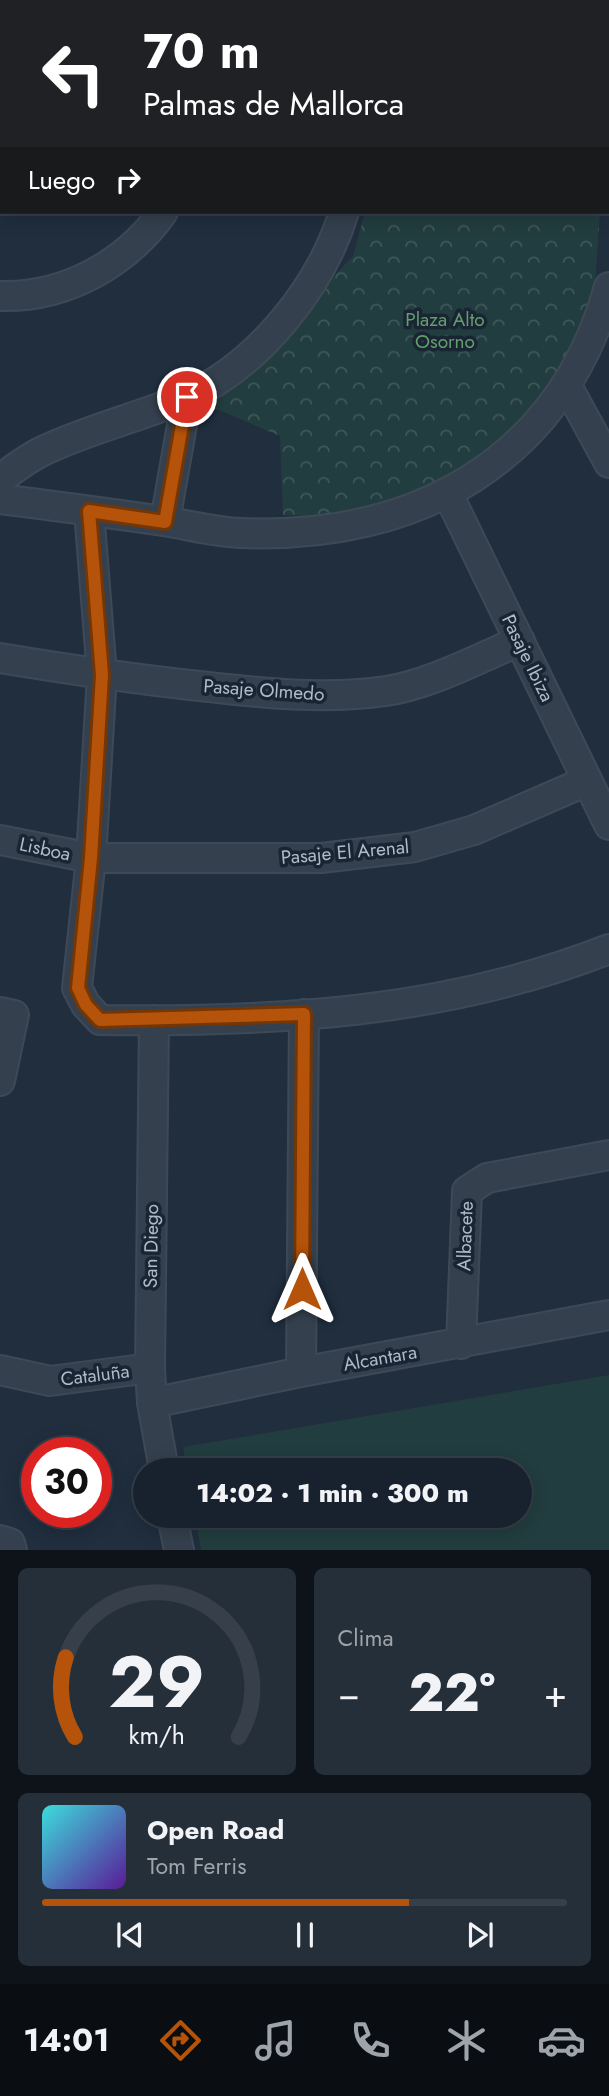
<!DOCTYPE html>
<html lang="es">
<head>
<meta charset="utf-8">
<style>
  body { margin:0; font-family:Jost,sans-serif; background:#252f3a; color:#f1f3f6; height:100vh; display:flex; flex-direction:column; font-size:26px; white-space:nowrap }
  * { box-sizing:border-box; margin:0 }
  p { font-size:23px; color:#9fa4aa }
  .icon { flex:none; width:38px; height:38px; fill:none; stroke:currentColor; stroke-width:2; stroke-linecap:round; stroke-linejoin:round }
  .map { position:relative; height:1550px; overflow:hidden }
  .details { display:flex; flex-direction:column; gap:18px; padding:18px; background:#0d1319; flex:1 }
  .details>* { flex:none }
  .banner { position:absolute; left:0px; top:0px; width:609px; height:214px; box-shadow:0 4px 18px #0003,0 0 0 2px #363f4a; background:#202124; color:#fff; overflow:hidden }
  .speed { position:absolute; left:21px; top:1437px; display:flex; gap:14px; font-size:35px; font-weight:700; text-align:center }
  .speed>* { display:grid; place-content:center; width:91px; height:91px; border-radius:50%; background:#18222e; box-shadow:0 4px 18px #0003,0 0 0 2px #363f4a; line-height:1 }
  .speed .limit { border:10px solid #d22; background:#fff; color:#111 }
  .pin { position:absolute; display:grid; place-items:center; width:60px; height:60px; color:#fff; margin:-30px; border:4px solid #fff; border-radius:50%; box-shadow:0 2px 7px #0007 }
  .me { position:absolute; width:77px; margin:-38px; rotate:0deg; stroke-linejoin:round; filter:drop-shadow(0 0 5px #0008) }
  .turn { display:flex; align-items:center; gap:24px; height:147px; padding:0 28px; font-size:32px }
  .turn .icon { width:91px; height:91px; stroke-width:2.5 }
  .turn b { display:block; font-size:49px; line-height:60px }
  .then { display:flex; align-items:center; height:66px; padding:0 28px; background:#0003; gap:14px; font-size:26px }
  .big { font-size:52px; font-weight:800; line-height:1.1 }
  .details .widget { flex:1; display:flex; flex-direction:column; justify-content:center; gap:10px; min-width:0; padding:0 24px; border-radius:10px; background:#252f3a }
  .details .dial { align-items:center; gap:0 }
  .dial svg { height:182px; overflow:visible; fill:none; stroke:#363f4a; stroke-width:7; stroke-linecap:round; text-anchor:middle }
  .dial text { fill:#f1f3f6; stroke:none }
  .song { display:flex; align-items:center; gap:21px }
  .cover { width:84px; height:84px; border-radius:10px; background:linear-gradient(135deg,hsl(180 70% 55%),hsl(270 70% 35%)) }
  .played { height:7px; border-radius:4px; background:linear-gradient(90deg,#b45309 70%,#363f4a 70%) }
  .keys { display:flex; justify-content:space-around; direction:ltr }
  .heat { display:flex; justify-content:space-between; align-items:center; font-size:38px; direction:ltr }
  .details .tiles { flex:1; display:grid; gap:18px; grid-template-columns:1fr 1fr }
  .widget:last-child { grid-column:span 2 }
  .trip { position:absolute; left:133px; top:1458px; width:399px; height:70px; border-radius:35px; background:#18222e; box-shadow:0 4px 18px #0003,0 0 0 2px #363f4a; font-weight:800; line-height:70px; text-align:center }
  .menu { display:flex; height:112px; justify-content:space-around; align-items:center; background:#0a0e12; color:#9fa4aa }
  .menu .icon { width:49px; height:49px }
  .menu .active { color:#b45309 }
  .menu b { font-size:32px; color:#f1f3f6 }
  .map>svg:first-child { display:block }
</style>
</head>
<body>
<div class="map">
<svg width="609" height="1550" viewBox="0 0 609 1550">
  <defs>
    <pattern id="park-crowns" width="20" height="18" patternUnits="userSpaceOnUse" patternTransform="scale(1.75)"><rect width="20" height="18" fill="#223d3f"/><path d="M2 6a3 3 0 1 1 6 0M12 15a3 3 0 1 1 6 0" fill="none" stroke="#405759"/></pattern>
  </defs>
  <rect width="100%" height="100%" fill="#202e3e"/>
  <path fill="url(#park-crowns)" d="M375,0H554V2H376Z
    M365,212H600L595,283L583,338L567,367L501,444L451,476L399,498L325,516L283,515L280,436L219,410L192,405L305,307L353,256Z"/>
  <path fill="#223d3f" d="M609,1375V1550H201L195,1516H520V1470H187L183,1447Z"/>
  <g fill="none" stroke-linecap="round" stroke-linejoin="round">
    <defs>
      <path id="minor" d="M22,0L23,2
        M176,0L177,2
        M345,0V2
        M564,0L565,2
        M607,115L609,123
        M0,130L2,129
        M0,296C65,298 126,264 163,212
        M567,386L609,463
        M0,479C14,469 29,457 45,450C90,429 139,417 185,398C258,366 321,287 344,212
        M447,492L609,825
        M0,499C54,506 109,513 163,521C189,525 215,532 241,533C417,540 560,461 609,287
        M89,511L102,675L91,858L77,988L86,1005L100,1020C276,1022 443,1014 609,949
        M165,521L187,397
        M0,658C67,669 133,679 200,686C261,693 324,700 386,691C429,685 479,658 520,641
        M0,840L91,858H321L415,847L474,830L587,781
        M0,1012L14,1015L0,1081
        M154,1020L150,1368L152,1403L164,1470
        M461,1344L467,1191L487,1178L609,1155
        M0,1370L50,1381L150,1368
        M301,1372L304,1014
        M152,1403L301,1372L609,1315
        M172,1516L179,1550
        M0,1540L10,1543L12,1550"/>
    </defs>
    <use href="#minor" stroke="#3e4957" stroke-width="32"/>
    <use href="#minor" stroke="#35404e" stroke-width="28"/>
  </g>
  <g fill="none" stroke-linecap="round" stroke-linejoin="round">
    <defs>
      <path id="route" d="M187,397L165,522L89,511L102,675L91,858L78,988L86,1005L100,1020L304,1014L302,1289"/>
    </defs>
    <use href="#route" stroke="#753606" stroke-width="18"/>
    <use href="#route" stroke="#b45309" stroke-width="12"/>
  </g>
  <g text-anchor="middle" dominant-baseline="central" stroke-width="7" stroke-linejoin="round" paint-order="stroke">
    <g font-size="19" fill="#649d6f" stroke="#1a2533">
      <text x="445" y="319">Plaza Alto<tspan x="445" dy="22">Osorno</tspan></text>
    </g>
    <g font-size="19" fill="#b0bbca" stroke="#1a2533">
      <text transform="translate(528 658) rotate(64)">Pasaje Ibiza</text>
      <text transform="translate(264 690) rotate(4)">Pasaje Olmedo</text>
      <text transform="translate(45 849) rotate(12)">Lisboa</text>
      <text transform="translate(345 852) rotate(-5)">Pasaje El Arenal</text>
      <text transform="translate(465 1236) rotate(-88)">Albacete</text>
      <text transform="translate(151 1246) rotate(-89)">San Diego</text>
      <text transform="translate(380 1358) rotate(-10)">Alcantara</text>
      <text transform="translate(95 1375) rotate(-7)">Cataluña</text>
    </g>
  </g>
</svg>
<div class="speed"><div class="limit">30</div></div>
<div class="pin" style="left:187px;top:397px;background:#d93025"><svg class="icon" aria-label="arrive" viewBox="0 0 24 24"><path d="M6 21V4h12l-3 4 3 4H6"/></svg></div>
<svg class="me" style="left:302px;top:1289px" viewBox="-20 -20 40 40"><path d="M0-17L14 15 0 8-14 15z" fill="#b45309" stroke="#fff" stroke-width="4"/></svg>
<div class="trip">14:02 · 1 min · 300 m</div>
<div class="banner">
<div class="turn"><svg class="icon" aria-label="left" viewBox="0 0 24 24"><path d="M17 20v-9H6M10 6l-5 5 5 5"/></svg><div><b>70 m</b>Palmas de Mallorca</div></div>
<div class="then">Luego<svg class="icon" aria-label="right" viewBox="0 0 24 24"><path d="M7 20v-9h11M14 6l5 5-5 5"/></svg></div>
</div>
</div>
<section class="details">
<div class="tiles">
<div class="widget dial"><svg viewBox="0 0 100 80">
<path d="M14 69A42 42 0 1 1 86 69"/>
<path d="M14 69A42 42 0 0 1 10 34" stroke="#b45309"/>
<text x="50" y="56" font-size="32" font-weight="700">29</text>
<text x="50" y="72" font-size="11">km/h</text>
</svg></div>
<div class="widget"><p>Clima</p>
<div class="heat"><a>−</a><b class="big">22°</b><a>+</a></div>
</div>
<div class="widget">
<div class="song"><i class="cover"></i><div><b>Open Road</b><p>Tom Ferris</p></div></div>
<div class="played"></div>
<div class="keys"><svg class="icon" aria-label="previous" viewBox="0 0 24 24"><path d="M18 5L8 12l10 7zM5 5v14"/></svg><svg class="icon" aria-label="pause" viewBox="0 0 24 24"><path d="M8 5v14M16 5v14"/></svg><svg class="icon" aria-label="next" viewBox="0 0 24 24"><path d="M6 5l10 7-10 7zM19 5v14"/></svg></div>
</div>
</div>
</section>
<nav class="menu">
<b>14:01</b>
<svg class="icon active" aria-label="directions" viewBox="0 0 24 24"><path d="M12 3l9 9-9 9-9-9zM9 14v-3h6M13 9l2 2-2 2"/></svg>
<svg class="icon" aria-label="music" viewBox="0 0 24 24"><path d="M9 18V5l10-2v13"/><circle cx="6" cy="18" r="3"/><circle cx="16" cy="16" r="3"/></svg>
<svg class="icon" aria-label="phone" viewBox="0 0 24 24"><path d="M5 4h4l2 5-3 2q2 4 5 5l2-3 5 2v4C11 20 4 13 5 4z"/></svg>
<svg class="icon" aria-label="climate" viewBox="0 0 24 24"><path d="M12 3v18M4 7l16 10M4 17L20 7"/></svg>
<svg class="icon" aria-label="car" viewBox="0 0 24 24"><path d="M5 17H2v-5l4-1 3-4h7l3 4 3 1v5h-3M9 17h6M6 11h13"/><circle cx="7" cy="17" r="2"/><circle cx="17" cy="17" r="2"/></svg>
</nav>
</body>
</html>
